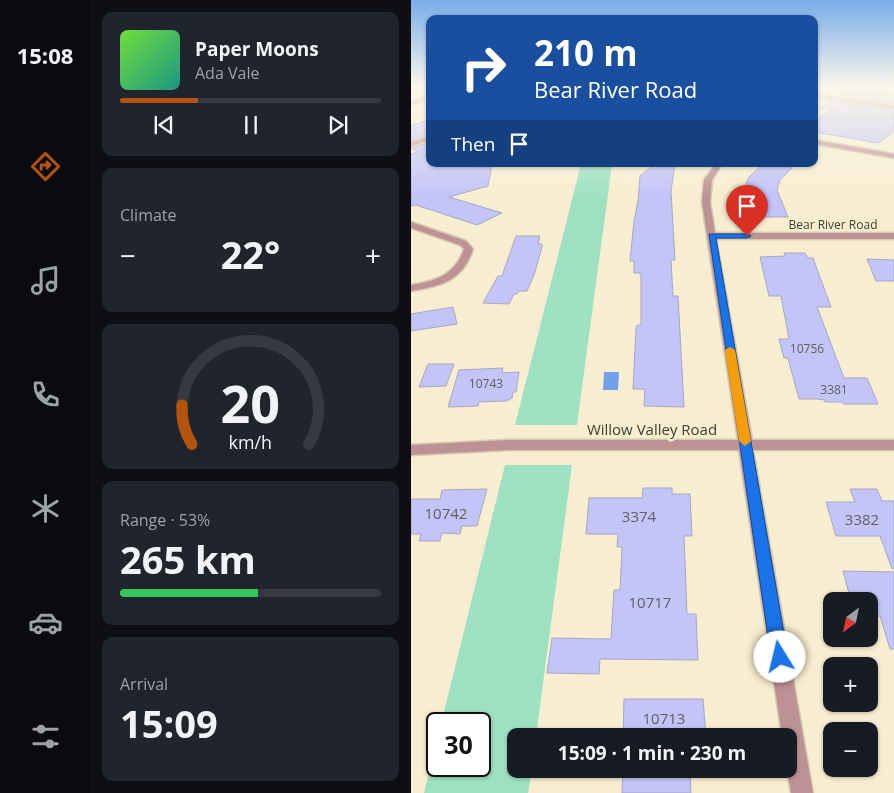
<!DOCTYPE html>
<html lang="en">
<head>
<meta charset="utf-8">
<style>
  body { margin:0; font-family:"Open Sans",sans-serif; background:#20242c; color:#f1f3f6; height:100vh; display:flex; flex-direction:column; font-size:19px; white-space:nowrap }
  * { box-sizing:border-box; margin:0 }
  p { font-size:16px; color:#9ea1a6 }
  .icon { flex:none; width:28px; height:28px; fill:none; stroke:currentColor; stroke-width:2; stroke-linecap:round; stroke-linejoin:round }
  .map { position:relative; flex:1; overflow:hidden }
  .details { display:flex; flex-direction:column; gap:12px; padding:12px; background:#0d0f14; width:321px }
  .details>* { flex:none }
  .guide { position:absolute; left:15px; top:15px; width:392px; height:152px; border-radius:10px; box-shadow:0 1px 4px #0004; background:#1a4fa0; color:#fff; overflow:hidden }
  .needle { width:32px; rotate:213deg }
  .tools { position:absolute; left:412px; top:592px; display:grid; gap:10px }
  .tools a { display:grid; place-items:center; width:55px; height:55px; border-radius:10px; background:#171b24; box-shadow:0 1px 4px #0004; font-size:25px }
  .speed { position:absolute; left:15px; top:712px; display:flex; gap:10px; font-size:25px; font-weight:700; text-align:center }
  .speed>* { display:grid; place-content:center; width:65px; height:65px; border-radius:50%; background:#171b24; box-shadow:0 1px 4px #0004; line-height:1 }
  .speed .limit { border:2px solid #111; border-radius:8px; background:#fff; color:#111 }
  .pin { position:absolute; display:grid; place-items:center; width:42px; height:42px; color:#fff; margin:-51px -21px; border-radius:50% 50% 50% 0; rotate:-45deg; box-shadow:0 0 5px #0007 }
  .pin .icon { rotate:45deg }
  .me { position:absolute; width:55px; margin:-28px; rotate:351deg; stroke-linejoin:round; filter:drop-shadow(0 0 4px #0008) }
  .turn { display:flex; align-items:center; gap:18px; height:105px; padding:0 25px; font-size:22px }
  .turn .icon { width:65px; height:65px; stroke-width:2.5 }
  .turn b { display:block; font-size:35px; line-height:42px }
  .then { display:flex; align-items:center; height:48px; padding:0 25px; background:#0003; gap:10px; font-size:19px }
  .big { font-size:38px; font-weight:700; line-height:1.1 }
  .details .widget { flex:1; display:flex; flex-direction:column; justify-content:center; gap:8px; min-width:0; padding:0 18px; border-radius:10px; background:#20242c }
  .details .dial { align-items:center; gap:0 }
  .dial svg { height:130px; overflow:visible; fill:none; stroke:#363941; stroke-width:7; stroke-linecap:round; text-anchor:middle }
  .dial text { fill:#f1f3f6; stroke:none }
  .song { display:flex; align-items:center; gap:15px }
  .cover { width:60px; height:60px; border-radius:8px; background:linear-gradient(135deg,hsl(100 70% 55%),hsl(170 70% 35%)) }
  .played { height:5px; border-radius:2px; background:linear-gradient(90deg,#b45309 30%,#363941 30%) }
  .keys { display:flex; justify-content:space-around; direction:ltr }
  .heat { display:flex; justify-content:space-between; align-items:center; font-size:28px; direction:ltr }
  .charge { height:8px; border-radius:4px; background:linear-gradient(90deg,#34c759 53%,#363941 0) }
  .trip { position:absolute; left:96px; top:728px; width:290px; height:50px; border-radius:10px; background:#171b24; box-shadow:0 1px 4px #0004; font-weight:700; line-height:50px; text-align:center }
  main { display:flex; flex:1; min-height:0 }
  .tab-bar { display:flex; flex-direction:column; width:90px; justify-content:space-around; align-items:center; background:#090b0e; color:#9ea1a6 }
  .tab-bar .icon { width:35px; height:35px }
  .tab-bar .active { color:#b45309 }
  .tab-bar b { font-size:22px; color:#f1f3f6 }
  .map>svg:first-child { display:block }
</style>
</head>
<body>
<main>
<nav class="tab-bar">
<b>15:08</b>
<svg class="icon active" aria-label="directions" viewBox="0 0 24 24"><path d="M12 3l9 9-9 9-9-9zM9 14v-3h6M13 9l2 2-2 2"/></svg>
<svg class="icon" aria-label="music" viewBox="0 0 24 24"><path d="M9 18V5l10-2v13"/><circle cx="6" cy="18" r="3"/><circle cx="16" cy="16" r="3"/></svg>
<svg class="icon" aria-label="phone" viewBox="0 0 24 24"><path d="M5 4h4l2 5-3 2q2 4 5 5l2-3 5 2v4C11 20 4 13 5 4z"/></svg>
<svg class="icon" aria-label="climate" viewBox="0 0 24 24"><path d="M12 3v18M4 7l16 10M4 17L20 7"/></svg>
<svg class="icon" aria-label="car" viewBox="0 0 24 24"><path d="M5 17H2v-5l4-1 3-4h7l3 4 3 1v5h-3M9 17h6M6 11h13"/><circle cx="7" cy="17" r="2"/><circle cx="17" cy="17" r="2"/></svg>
<svg class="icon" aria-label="filters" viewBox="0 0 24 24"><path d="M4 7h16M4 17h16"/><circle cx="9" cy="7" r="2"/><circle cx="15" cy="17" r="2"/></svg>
</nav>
<section class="details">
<div class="widget">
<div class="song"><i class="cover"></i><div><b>Paper Moons</b><p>Ada Vale</p></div></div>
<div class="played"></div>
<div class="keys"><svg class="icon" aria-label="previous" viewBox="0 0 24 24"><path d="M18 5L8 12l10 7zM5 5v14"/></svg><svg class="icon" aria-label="pause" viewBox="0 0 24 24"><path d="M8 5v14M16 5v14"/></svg><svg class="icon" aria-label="next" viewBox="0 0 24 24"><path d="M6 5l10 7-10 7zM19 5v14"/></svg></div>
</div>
<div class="widget"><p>Climate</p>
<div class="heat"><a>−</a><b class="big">22°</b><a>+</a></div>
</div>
<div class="widget dial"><svg viewBox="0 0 100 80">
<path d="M14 69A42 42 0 1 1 86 69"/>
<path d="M14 69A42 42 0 0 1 8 45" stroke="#b45309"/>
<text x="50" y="56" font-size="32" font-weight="700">20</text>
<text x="50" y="72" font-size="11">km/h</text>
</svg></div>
<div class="widget"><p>Range · 53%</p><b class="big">265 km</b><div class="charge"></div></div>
<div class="widget"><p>Arrival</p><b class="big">15:09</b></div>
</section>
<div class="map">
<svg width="483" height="793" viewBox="0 0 483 793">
  <rect width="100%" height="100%" fill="#f7edd0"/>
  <path fill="#9ee1c1" d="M170,164H201L166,425H104Z
    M94,465H161L125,736H105V769H121L117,793H13L26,739V766H69V724H30Z"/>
  <path fill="#72a0eb" d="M193,372H208L207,390H192Z"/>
  <path fill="#c3c4f8" stroke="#a7a7c3" d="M438,89L483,95V103L429,95Z
    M419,101L483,111V132L467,143L404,132V121L420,110L408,108Z
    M19,120V134L0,140V125Z
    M19,142V164H55L69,167L81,164L77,186L38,197L91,213L66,225L5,205L0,206V154L7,152L0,148Z
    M244,164H264L260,191L264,260H260L262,296H267L273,407L233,406L234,389H222L225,329L226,325H230V273H223V261H219L223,221L227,201L229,176Z
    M352,164H379L376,167L381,168L369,180L366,190L377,217H349L347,212H343L341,208H333L330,196L338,177Z
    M105,236H129L127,244H131V247L123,275L116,291H108L106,294H103L98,304L72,303L87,276H91Z
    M373,253H394L397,258H402L420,307H406L433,378H456L467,404H432L431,402H414V400L405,399H388L377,358H373L368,339H378L370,296H358L349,257L374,256Z
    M456,259L483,260V281H465Z
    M42,307L46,324L0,331V314Z
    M17,364H43L35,386L8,387Z
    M92,368L91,373L108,372L105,392H102L101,398L95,401L68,402L67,406L37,407L48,370Z
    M232,488H261V494H279L281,536H273L276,614H285L287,660L189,659L188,674L136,673L141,638L200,639L203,590H209L211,547H206L207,534H175L178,498H231Z
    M76,489L66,526H51L49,534L31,533L29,541H8L10,534H0V499H29L31,490Z
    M439,489H466L471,501H483V568L481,569L469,536H425L415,502H444Z
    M432,571L483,572V649H479L469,616H459V601H440Z
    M213,699H292L295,736H212Z
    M212,769H279L280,793H211Z"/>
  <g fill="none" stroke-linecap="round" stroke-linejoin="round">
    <defs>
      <path id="minor" d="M0,87H9L0,91Z
        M404,93L483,105V109L404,97Z
        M19,96V100L0,105V101Z
        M19,136V140L0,146V142Z
        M404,140L483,154V158L404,144Z
        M305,164H311L301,180L299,202L304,233H483V239H305L341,440H483V450H342L402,793H380L376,769L378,736H371L328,450H97L0,455V445L97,440H327L291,202L293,180Z
        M0,222L55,241L62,249C52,281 30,286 0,291V285C25,281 44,275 53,249L49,245L0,228Z"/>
    </defs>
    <use href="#minor" stroke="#d3cab0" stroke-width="3"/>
    <use href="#minor" fill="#be9295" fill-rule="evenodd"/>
  </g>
  <linearGradient id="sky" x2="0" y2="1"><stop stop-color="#79ace9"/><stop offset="0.44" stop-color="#fbf7ea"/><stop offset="1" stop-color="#fbf7ea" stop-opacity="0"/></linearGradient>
  <rect width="483" height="198" fill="url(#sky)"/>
  <path fill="#1a73e8" stroke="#114b97" d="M298,234H336L340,236L336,238H305L377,657L375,662L369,664L363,662L360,657Z"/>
  <path fill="#f59e0b" d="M319,347L324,350L340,441L334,446L328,441L314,350Z"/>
  <g text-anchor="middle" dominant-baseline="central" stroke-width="5" stroke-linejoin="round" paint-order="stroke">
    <g font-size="12" fill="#413d31" stroke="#f7edd0">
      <text x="422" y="224">Bear River Road</text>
    </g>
    <g font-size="12" fill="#625f63">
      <text x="396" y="348">10756</text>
      <text x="75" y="383">10743</text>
      <text x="423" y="389">3381</text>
    </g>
    <g font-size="15" fill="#413d31" stroke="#f7edd0">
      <text x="241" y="429">Willow Valley Road</text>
    </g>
    <g font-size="15" fill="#625f63">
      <text x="35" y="513">10742</text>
      <text x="228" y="516">3374</text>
      <text x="451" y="519">3382</text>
      <text x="239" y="602">10717</text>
      <text x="253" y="718">10713</text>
    </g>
  </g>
</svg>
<div class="tools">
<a><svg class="needle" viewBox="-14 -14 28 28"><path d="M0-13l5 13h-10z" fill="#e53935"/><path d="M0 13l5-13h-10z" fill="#9ea1a6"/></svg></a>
<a>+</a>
<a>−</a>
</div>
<div class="speed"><div class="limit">30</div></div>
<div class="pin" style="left:336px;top:236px;background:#d93025"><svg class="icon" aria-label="arrive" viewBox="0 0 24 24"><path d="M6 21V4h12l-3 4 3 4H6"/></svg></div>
<svg class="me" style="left:369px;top:657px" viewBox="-20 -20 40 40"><circle r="19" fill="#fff"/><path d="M0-13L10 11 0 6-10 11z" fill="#1a73e8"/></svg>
<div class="trip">15:09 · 1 min · 230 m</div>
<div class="guide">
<div class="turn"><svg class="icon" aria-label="right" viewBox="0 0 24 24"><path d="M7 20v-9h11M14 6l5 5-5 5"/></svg><div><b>210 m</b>Bear River Road</div></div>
<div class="then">Then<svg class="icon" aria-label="arrive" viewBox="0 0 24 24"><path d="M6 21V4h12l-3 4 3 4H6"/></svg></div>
</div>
</div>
</main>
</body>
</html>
